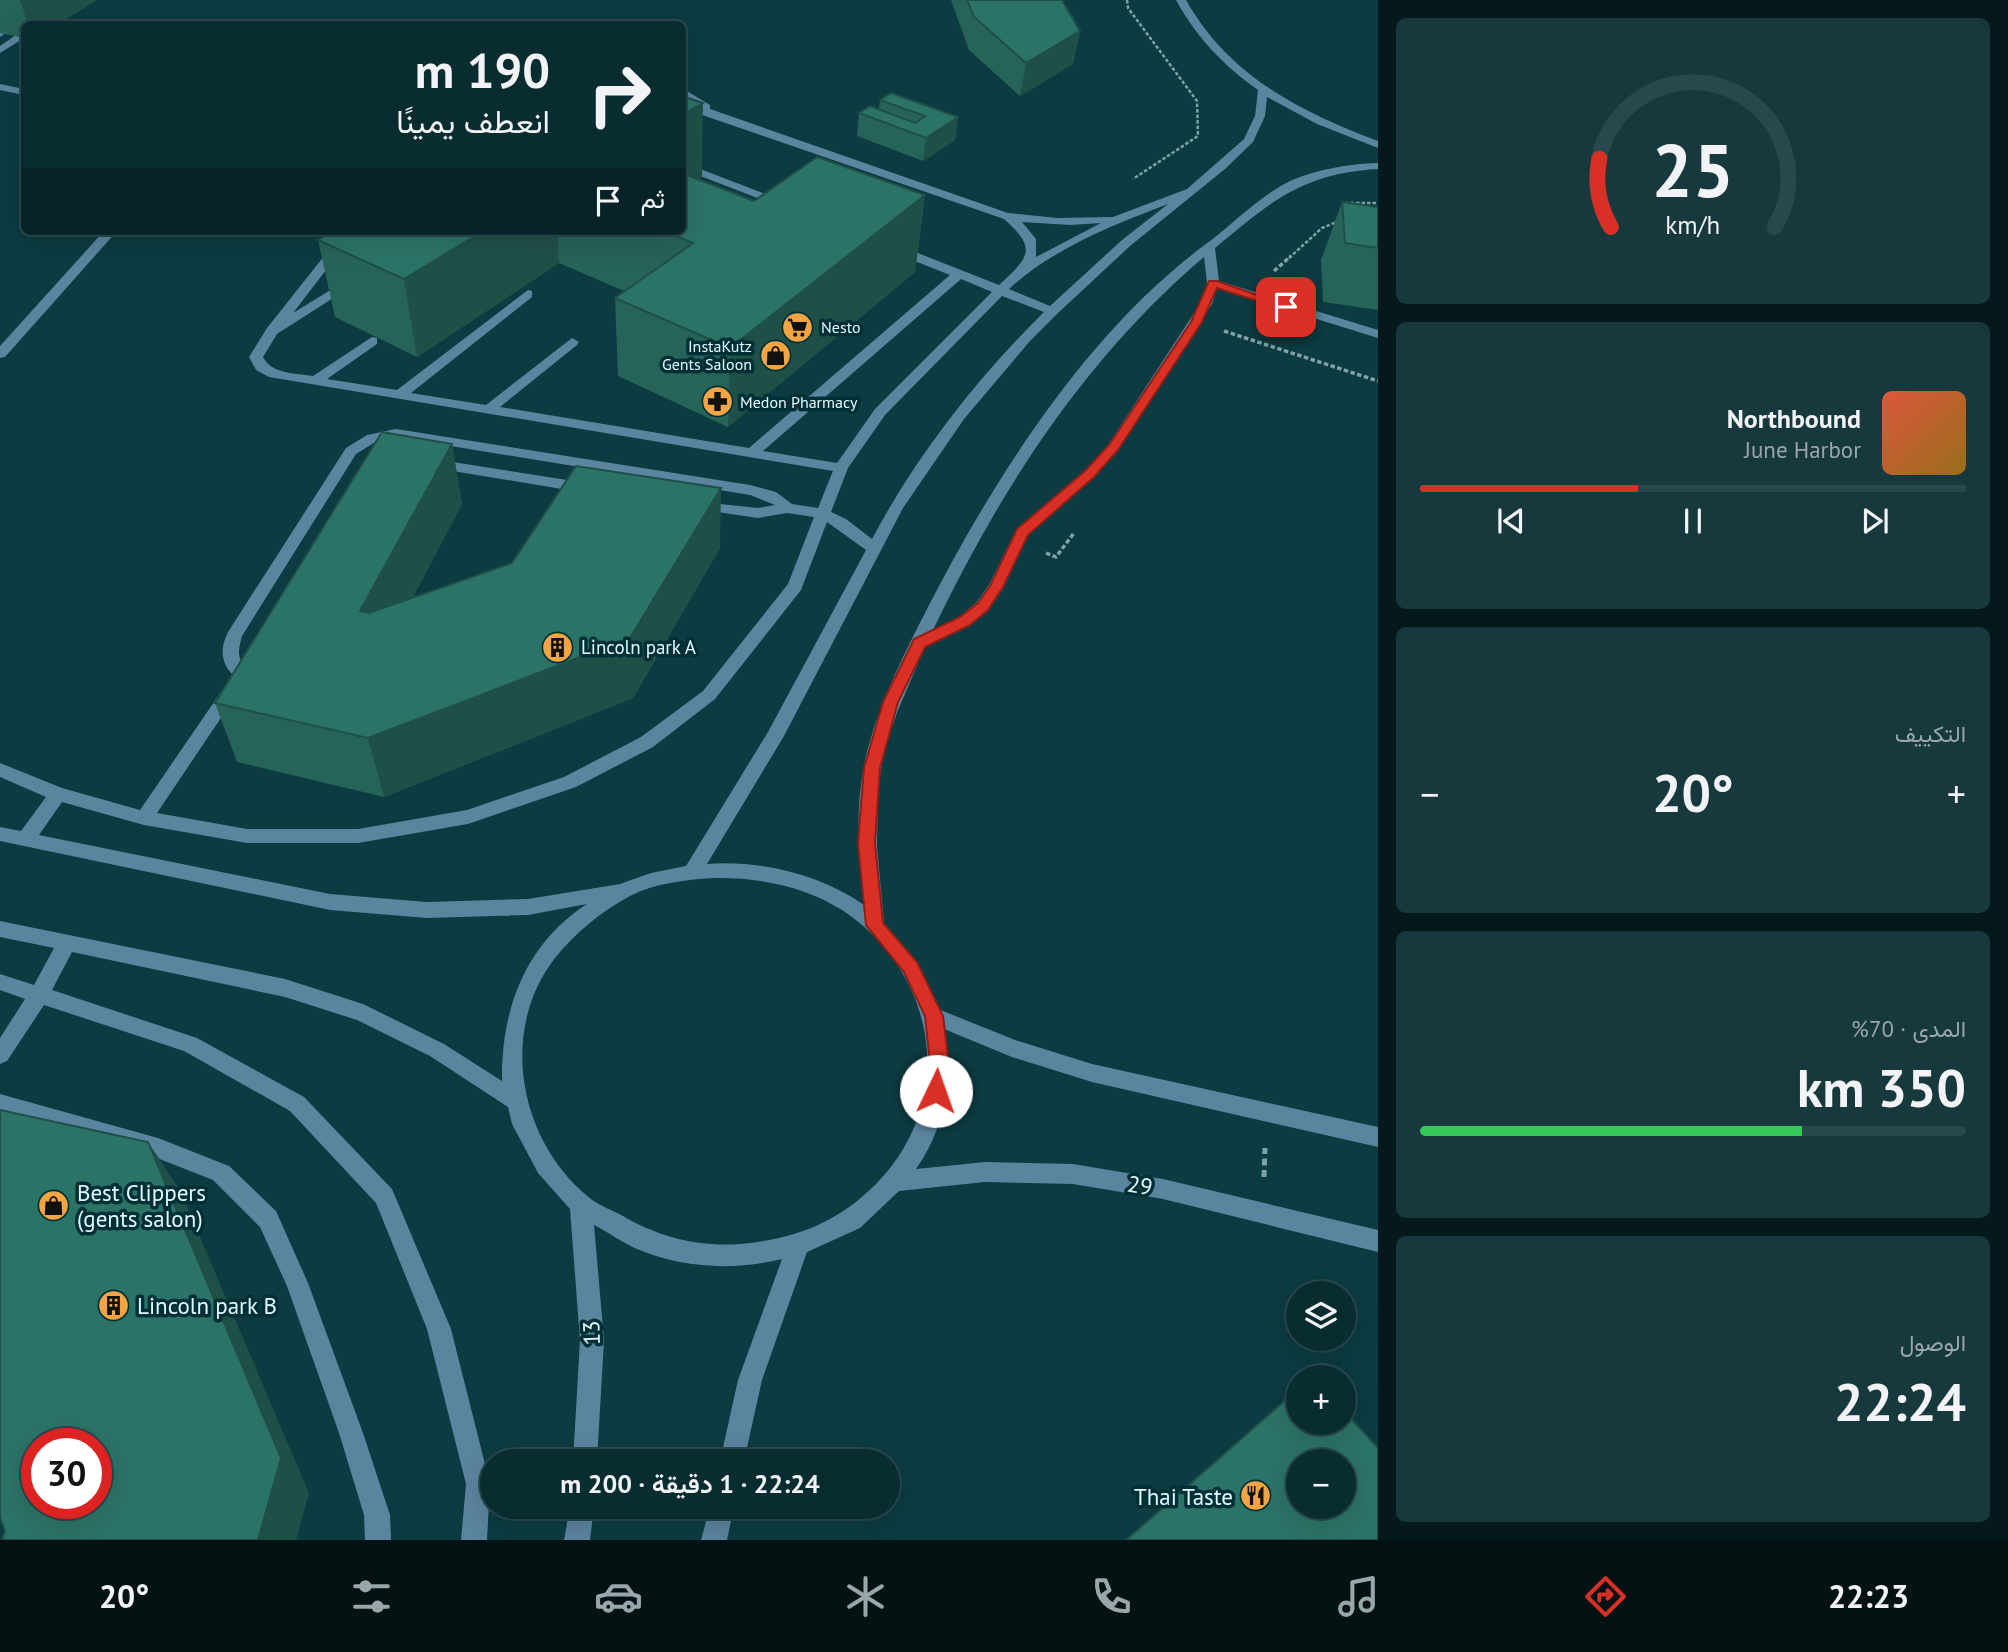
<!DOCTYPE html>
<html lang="ar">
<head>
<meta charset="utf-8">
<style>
  body { margin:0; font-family:"PT Sans",Vazirmatn,sans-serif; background:#17383d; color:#f1f3f6; direction:rtl; height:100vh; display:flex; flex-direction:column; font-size:26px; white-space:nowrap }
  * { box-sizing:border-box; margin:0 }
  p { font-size:23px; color:#99a7ab }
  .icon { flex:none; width:38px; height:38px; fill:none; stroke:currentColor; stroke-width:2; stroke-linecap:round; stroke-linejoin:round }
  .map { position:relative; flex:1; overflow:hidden; direction:ltr }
  .details { display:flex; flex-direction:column; gap:18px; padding:18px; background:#05181b; width:630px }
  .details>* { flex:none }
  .guide { position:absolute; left:21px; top:21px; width:665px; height:214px; border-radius:10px; box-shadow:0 7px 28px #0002,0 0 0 2px #29484d; direction:rtl; background:#092c31; color:#f1f3f6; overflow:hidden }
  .fabs { position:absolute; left:1286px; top:1281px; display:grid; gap:14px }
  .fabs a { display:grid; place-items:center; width:70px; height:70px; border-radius:50%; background:#092c31; box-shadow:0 7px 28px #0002,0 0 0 2px #29484d; font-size:35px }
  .speed { position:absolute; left:21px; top:1428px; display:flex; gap:14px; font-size:35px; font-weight:700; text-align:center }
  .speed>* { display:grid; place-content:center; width:91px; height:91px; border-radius:50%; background:#092c31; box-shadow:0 7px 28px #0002,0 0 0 2px #29484d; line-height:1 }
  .speed .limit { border:10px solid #d22; background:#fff; color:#111 }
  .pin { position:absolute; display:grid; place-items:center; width:60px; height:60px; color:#fff; margin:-30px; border-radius:14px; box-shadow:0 4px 10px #0006 }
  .me { position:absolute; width:77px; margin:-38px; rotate:3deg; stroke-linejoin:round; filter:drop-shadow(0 0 5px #0008) }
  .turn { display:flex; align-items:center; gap:24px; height:147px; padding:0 21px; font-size:32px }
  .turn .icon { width:91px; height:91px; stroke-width:2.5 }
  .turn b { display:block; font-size:49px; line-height:60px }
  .then { display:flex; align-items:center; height:66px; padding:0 21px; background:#0003; gap:14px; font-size:26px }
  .big { font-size:52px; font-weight:600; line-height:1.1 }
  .details .card { flex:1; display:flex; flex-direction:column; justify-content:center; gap:10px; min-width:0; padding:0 24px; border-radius:10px; background:#17383d }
  .details .dial { align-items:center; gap:0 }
  .dial svg { height:182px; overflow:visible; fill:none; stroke:#29484d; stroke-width:7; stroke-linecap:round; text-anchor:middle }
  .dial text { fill:#f1f3f6; stroke:none }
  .song { display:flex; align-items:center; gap:21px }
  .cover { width:84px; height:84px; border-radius:10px; background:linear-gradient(135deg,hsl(10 70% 55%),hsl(40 70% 35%)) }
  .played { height:7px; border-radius:4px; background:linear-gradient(90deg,#d93025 40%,#29484d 40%) }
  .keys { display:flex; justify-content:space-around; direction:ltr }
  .heat { display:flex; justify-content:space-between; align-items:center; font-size:38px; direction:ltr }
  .charge { height:10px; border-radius:5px; background:linear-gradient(90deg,#34c759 70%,#29484d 0) }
  .trip { position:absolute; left:480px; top:1449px; width:420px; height:70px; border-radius:35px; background:#092c31; box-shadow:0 7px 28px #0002,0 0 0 2px #29484d; font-weight:600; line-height:70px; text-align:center; direction:rtl }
  .tab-bar { display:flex; height:112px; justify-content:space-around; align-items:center; background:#041214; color:#99a7ab }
  .tab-bar .icon { width:49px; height:49px }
  .tab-bar .current { color:#d93025 }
  .tab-bar b { font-size:32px; color:#f1f3f6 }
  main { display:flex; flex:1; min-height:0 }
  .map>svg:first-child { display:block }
</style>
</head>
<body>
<main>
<section class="details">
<div class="card dial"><svg viewBox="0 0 100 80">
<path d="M14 69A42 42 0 1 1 86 69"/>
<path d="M14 69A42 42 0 0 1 9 39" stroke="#d93025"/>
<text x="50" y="56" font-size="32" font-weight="700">25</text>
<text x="50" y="72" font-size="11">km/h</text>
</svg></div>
<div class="card">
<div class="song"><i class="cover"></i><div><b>Northbound</b><p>June Harbor</p></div></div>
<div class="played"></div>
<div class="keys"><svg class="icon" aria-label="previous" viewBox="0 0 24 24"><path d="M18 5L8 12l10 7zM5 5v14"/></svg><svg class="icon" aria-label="pause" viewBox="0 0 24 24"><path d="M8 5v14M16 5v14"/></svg><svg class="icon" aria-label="next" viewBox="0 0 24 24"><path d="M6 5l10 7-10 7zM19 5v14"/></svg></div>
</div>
<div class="card"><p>التكييف</p>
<div class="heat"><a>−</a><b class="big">20°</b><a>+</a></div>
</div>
<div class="card"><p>المدى · 70%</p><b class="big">350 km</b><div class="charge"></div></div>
<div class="card"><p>الوصول</p><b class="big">22:24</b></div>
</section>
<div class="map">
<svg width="1378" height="1540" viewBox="0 0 1378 1540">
  <rect width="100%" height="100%" fill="#0c3b41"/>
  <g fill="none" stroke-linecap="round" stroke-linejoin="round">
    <path stroke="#7fa2a6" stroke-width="2.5" stroke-dasharray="3.5 2" stroke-linecap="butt" d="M1127,0L1128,8L1197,101L1198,136L1133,179
      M1345,203H1378
      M1289,258L1322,228L1339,221"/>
    <path stroke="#7fa2a6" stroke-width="3.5" stroke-dasharray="4.5 2.5" stroke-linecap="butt" d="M1274,271L1291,256
      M1224,331L1378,381
      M1046,553L1056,557L1074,533"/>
    <path stroke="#7fa2a6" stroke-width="5" stroke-dasharray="7 4.5" stroke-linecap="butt" d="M1264,1177L1265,1148"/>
    <path fill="#5b849e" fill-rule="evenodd" d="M1176,0H1186C1229,76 1299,111 1378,141V148L1317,124L1267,97L1265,116L1253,142L1225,169L1130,246L1057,314L1030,341L964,419L903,508L784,736L707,864C760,860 820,874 864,905C858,853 854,800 868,748C881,699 905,652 928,607C996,475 1089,329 1210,241C1236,221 1260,196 1290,181C1318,169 1348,164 1378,163V169C1303,173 1270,202 1215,248L1219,281L1378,330V338L1217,288L1212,304L1118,451L1094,477L1028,535L1004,587L989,610L971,625L925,647L898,710L885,747L878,787L877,846L884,923L912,956L938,1009L1015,1040L1092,1064L1378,1127V1147L1092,1082L1012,1057L944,1029C954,1077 945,1128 916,1169L985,1162L1073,1164L1163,1179L1378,1230V1252L1163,1199L1073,1184L985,1182L899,1191L860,1228L807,1252L762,1380L744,1461H720L738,1380L782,1259C734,1271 682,1268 637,1249C621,1242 608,1232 594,1225L604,1340L597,1461H573L580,1340L570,1209L538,1173L512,1124L508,1107L430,1056L357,1020L285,997L72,952L52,990L197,1038L304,1097L392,1189L451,1329L490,1484L487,1540H461L466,1484L427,1329L376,1203L290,1111L184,1051L44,1005L7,1061L0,1064V1038L25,999L0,990V974L34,985L54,948L0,937V921L285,979L363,1004L444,1044L502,1081C501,1010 525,944 587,904L528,915L427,918L330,910L0,841V827L21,831L46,797L0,777V763L62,788L140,810L225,686L231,684L239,690L237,694L157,813L247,829H358L467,810L564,777L641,737L703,691L788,584L814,517L787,513L758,518L697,509L692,507L690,504L692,501L758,508L775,505L750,495L396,437L377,441L356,454L242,636C236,659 239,657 250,674L248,678H236C221,664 219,651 228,632L346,448L367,435L396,429L750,485L776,492L792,504L818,508L833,471L269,377L256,370L249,357L267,328L344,231H356L293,313L345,281H353L355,284L277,334L263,357C271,374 295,373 313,376L372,337L377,338V344L327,379L397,390L528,290L532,291V297L411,393L486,405L572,338L579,342L577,345L500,407L749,448L950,275L892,252V246H900L999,285C1029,257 1038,249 1004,219L682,108V102L697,106L682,96V88L710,105V109L1008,213L1057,218L1113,217L1187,189L1244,139L1255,116L1258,90C1223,65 1197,38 1176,0ZM1168,204L1122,240L1050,306L1009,289C1052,249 1113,225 1168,204ZM1022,222L1070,225L1101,223L1036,257V239ZM1204,257L1207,283L1200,304L1108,445L1084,471L1017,528L989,585L977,602L959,617L933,630C1000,490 1085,358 1204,257ZM961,279L992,292L875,409L837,463L763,451ZM1002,296L1044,312C977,378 916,456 872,539L846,519L831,512L848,468L885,415ZM827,522L866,550L768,732L686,866L651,873L620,884L528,899L427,902L330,894L39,835L62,802L144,825L247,843H358L468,824L576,787L653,747L715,699L801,590ZM713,878C757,877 804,886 842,910C938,973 958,1101 876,1184C837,1223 795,1239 740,1244C699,1247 658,1237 623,1216C612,1210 600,1206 591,1199C519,1143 498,1031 555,958C575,933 602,911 630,896C655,883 685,880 713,878Z
      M0,30L6,33L0,37Z
      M16,35H24V38L0,53V46Z
      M0,84L24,89V95L0,90Z
      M682,162L786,202L788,204L778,206L682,169Z
      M104,231H117L5,357L0,358V346Z
      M440,460L586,483L593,488L586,493L435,468L433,465L435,462Z
      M0,1094L158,1138L229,1166L276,1211L308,1283L363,1433L390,1515L391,1540H365L364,1515L339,1433L287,1286L260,1227L213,1180L157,1158L0,1114Z
      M570,1507H594L590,1540H564Z
      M710,1507H734L727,1540H701Z"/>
  </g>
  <path fill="#266359" d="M0,0H97L58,24H24V38L0,33Z
    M951,0H1062L1080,31L1073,64L1020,96L969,50Z
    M682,96L702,177L698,179L754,201L925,195L915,272L728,427L618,376L615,298L624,291L559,263L417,357L335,317L318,240L334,231H682Z
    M880,100L958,117L955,140L923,161L857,136L859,113L879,109Z
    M1342,202L1378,207V310L1323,302L1321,260Z
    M452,444L462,504L413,597L720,548L633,698L384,797L237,762L215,703Z"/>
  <path fill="#1f5048" d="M20,0H97L58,24H28Z
    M1080,31L1073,64L1020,96L1026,63Z
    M703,103L702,177L682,190V115Z
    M958,117L955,140L923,161L926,138Z
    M925,195L915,272L728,427L730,348Z
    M483,231H557L559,263L417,357L404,279Z
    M452,444L462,504L374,671L360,611Z
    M721,488L720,548L633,698L384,797L368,738Z
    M148,1142L180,1190L309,1493L296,1540H258Z"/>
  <path fill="#2c7367" stroke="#1f5048" stroke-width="2" fill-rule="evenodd" d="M967,0H1062L1080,31L1026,63L974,17Z
    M891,93L958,117L926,138L859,113L870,106L915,123L925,116L880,100Z
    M682,96L703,103L682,115Z
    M817,157L925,195L730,348L615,298L693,243L663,231H682V173L754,201Z
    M1342,202L1378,207V248L1345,243Z
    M334,231H483L404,279L318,240Z
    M382,432L452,444L360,611L369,613L512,563L576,466L721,488L630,638L368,738L215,703Z
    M0,1110L148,1142L281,1458L258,1540H2L5,1531L0,1517ZM37,1444H96V1503H37Z
    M1298,1389V1423H1344V1411L1378,1448V1540H1126ZM1298,1461H1344V1507H1298Z"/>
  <path fill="#d93025" stroke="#8d1f18" stroke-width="2" d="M1209,281H1217L1292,307L1282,309L1217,288L1202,322L1118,450L1094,477L1028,535L1003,587L988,610L970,625L925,647L898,702L880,768L875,843L883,923L917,962L943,1016L950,1073L943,1097L936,1100L930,1097L927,1091L931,1073L925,1016L904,972L866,925L858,843L864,768L883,702L914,639L960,617L978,603L990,586L1017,529L1085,471L1109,445L1191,322Z"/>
  <defs>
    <symbol id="supermarket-disc" viewBox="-11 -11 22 22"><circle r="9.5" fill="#f3a443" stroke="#003036"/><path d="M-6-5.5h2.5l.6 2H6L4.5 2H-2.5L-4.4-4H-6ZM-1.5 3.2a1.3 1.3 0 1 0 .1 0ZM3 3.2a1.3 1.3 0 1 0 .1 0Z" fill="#111"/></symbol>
    <symbol id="shop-disc" viewBox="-11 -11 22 22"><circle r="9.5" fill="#f3a443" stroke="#003036"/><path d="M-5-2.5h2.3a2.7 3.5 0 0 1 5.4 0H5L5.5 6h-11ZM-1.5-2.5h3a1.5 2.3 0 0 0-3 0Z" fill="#111"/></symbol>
    <symbol id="pharmacy-disc" viewBox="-11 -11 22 22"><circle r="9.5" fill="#f3a443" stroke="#003036"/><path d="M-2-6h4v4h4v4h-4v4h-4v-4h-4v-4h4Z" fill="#111"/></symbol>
    <symbol id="building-disc" viewBox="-11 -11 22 22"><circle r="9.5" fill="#f3a443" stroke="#003036"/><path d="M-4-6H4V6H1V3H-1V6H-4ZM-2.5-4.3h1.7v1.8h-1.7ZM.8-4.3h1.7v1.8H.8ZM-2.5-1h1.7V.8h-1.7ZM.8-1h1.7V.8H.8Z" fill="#111"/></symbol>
    <symbol id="restaurant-disc" viewBox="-11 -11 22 22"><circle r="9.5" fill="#f3a443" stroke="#003036"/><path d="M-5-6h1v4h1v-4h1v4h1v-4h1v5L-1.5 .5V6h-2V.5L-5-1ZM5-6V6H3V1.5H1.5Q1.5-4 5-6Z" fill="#111"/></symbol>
  </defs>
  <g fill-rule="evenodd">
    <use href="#supermarket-disc" x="780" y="310" width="35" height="35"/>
    <use href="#shop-disc" x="758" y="338" width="35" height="35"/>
    <use href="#pharmacy-disc" x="700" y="384" width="35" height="35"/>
    <use href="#building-disc" x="540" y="630" width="35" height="35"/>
    <use href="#shop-disc" x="36" y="1188" width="35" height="35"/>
    <use href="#building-disc" x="96" y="1288" width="35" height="35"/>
    <use href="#restaurant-disc" x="1238" y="1478" width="35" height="35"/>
  </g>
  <g text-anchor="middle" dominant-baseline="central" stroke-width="7" stroke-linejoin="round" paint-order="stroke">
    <g font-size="16" fill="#e3fafe" stroke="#003036" text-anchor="start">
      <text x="821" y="327">Nesto</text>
      <text x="752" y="346" text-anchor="end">InstaKutz<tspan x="752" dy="18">Gents Saloon</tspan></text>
      <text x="740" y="402">Medon Pharmacy</text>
    </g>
    <g font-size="19" fill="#e3fafe" stroke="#003036" text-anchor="start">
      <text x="581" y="647">Lincoln park A</text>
    </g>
    <g font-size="23" fill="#e3fafe" stroke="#003036">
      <text transform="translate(1140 1185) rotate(10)">29</text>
      <text transform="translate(591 1333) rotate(-92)">13</text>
    </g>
    <g font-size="23" fill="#e3fafe" stroke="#003036" text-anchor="start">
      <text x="77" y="1192">Best Clippers<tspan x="77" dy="26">(gents salon)</tspan></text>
      <text x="137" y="1305">Lincoln park B</text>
      <text x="1233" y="1496" text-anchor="end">Thai Taste</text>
    </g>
  </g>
</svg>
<div class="fabs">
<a><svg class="icon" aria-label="layers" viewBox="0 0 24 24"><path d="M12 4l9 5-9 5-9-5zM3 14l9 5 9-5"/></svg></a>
<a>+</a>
<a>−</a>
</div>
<div class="speed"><div class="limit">30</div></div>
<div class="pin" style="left:1286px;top:307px;background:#d93025"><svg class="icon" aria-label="arrive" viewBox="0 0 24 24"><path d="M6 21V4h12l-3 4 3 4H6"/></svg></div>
<svg class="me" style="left:936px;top:1091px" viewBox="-20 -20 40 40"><circle r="19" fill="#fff"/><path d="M0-13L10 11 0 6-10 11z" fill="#d93025"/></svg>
<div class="trip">22:24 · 1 دقيقة · 200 m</div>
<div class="guide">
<div class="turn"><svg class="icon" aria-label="right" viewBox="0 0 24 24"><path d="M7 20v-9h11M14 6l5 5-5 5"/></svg><div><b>190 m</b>انعطف يمينًا</div></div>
<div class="then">ثم<svg class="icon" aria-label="arrive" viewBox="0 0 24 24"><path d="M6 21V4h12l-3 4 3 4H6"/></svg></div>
</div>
</div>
</main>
<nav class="tab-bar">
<b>22:23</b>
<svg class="icon current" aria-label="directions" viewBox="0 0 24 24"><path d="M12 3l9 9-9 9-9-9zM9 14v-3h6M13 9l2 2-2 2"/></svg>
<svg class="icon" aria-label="music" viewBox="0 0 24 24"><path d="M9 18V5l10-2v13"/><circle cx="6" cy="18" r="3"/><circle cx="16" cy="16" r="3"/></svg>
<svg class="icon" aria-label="phone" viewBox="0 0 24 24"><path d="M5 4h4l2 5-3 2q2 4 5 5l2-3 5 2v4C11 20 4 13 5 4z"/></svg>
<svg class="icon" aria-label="climate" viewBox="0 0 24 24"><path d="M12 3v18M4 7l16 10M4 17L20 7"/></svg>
<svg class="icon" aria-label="car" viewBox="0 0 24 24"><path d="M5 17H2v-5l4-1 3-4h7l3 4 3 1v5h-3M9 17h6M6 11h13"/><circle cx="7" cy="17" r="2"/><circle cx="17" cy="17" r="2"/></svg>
<svg class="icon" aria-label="filters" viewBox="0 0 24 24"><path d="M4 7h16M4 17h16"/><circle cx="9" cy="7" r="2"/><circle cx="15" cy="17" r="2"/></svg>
<b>20°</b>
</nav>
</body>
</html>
